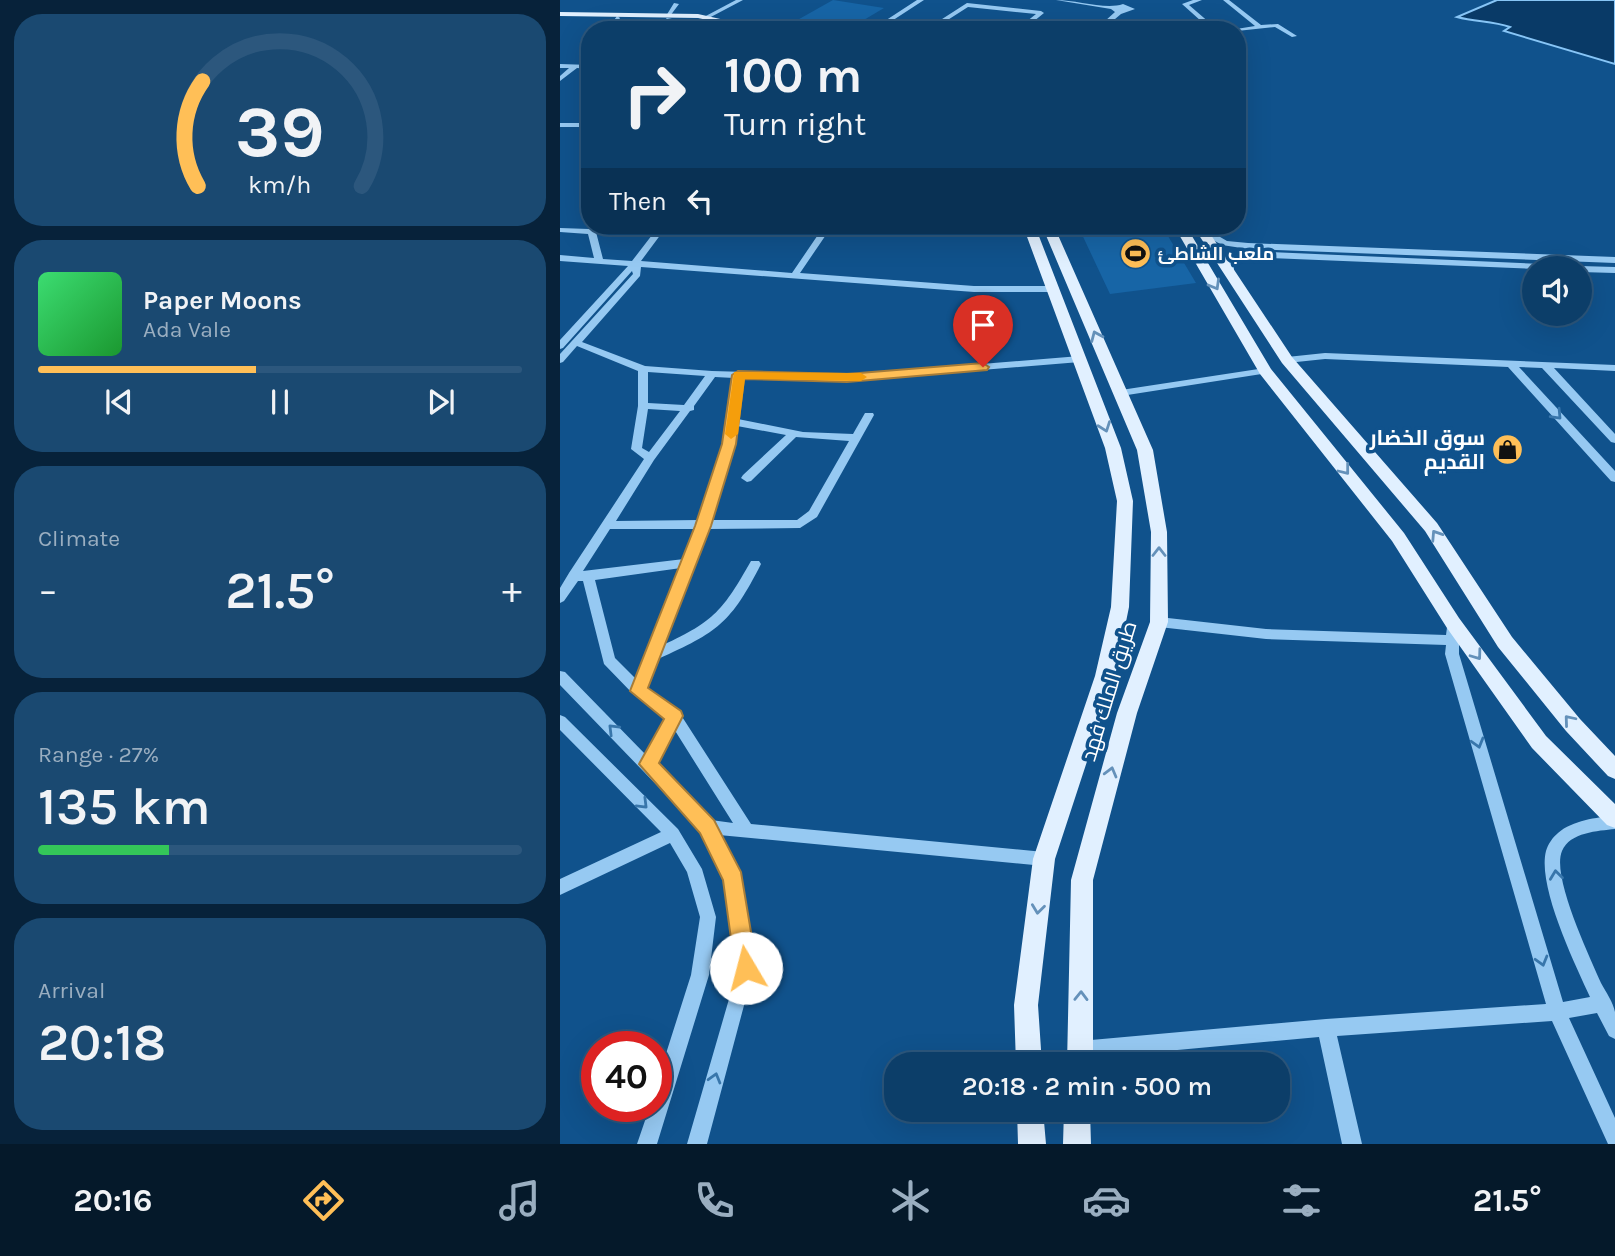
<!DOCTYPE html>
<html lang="en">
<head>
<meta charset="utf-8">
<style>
  body { margin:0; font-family:Karla,Cairo,sans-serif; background:#1a4971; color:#f1f3f6; height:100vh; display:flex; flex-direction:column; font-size:26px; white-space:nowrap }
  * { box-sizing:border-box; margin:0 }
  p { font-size:23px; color:#9aaec0 }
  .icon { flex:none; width:38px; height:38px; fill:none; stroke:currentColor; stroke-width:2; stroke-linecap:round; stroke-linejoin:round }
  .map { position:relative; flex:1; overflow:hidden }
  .details { display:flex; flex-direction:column; gap:14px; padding:14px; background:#07223a; width:560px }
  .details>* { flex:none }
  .banner { position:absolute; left:21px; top:21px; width:665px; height:214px; border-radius:28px; box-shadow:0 7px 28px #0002,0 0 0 2px #2c577d; background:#0c3e69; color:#f1f3f6; overflow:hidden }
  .tools { position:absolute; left:962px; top:256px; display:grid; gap:14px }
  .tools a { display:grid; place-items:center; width:70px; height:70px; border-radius:50%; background:#0c3e69; box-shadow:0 7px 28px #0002,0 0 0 2px #2c577d; font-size:35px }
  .speed { position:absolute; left:21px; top:1031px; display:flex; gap:14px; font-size:35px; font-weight:700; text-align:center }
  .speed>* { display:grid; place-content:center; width:91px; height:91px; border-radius:50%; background:#0c3e69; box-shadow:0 7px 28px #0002,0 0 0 2px #2c577d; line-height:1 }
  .speed .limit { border:10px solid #d22; background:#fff; color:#111 }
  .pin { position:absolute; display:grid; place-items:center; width:60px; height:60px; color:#fff; margin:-72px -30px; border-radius:50% 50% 50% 0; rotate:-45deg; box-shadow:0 0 7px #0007 }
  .pin .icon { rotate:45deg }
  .me { position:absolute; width:77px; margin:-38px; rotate:352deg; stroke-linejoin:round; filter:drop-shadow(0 0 5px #0008) }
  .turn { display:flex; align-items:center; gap:24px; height:147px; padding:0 28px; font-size:32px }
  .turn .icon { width:91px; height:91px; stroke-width:2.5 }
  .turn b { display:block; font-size:49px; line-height:60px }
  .then { display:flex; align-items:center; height:66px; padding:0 28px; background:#0003; gap:14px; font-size:26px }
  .big { font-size:52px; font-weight:600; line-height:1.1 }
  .details .widget { flex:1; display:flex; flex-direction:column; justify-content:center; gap:10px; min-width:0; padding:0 24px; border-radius:28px; background:#1a4971 }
  .details .dial { align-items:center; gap:0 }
  .dial svg { height:182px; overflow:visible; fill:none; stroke:#2c577d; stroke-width:7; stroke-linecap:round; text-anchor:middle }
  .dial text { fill:#f1f3f6; stroke:none }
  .song { display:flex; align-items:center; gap:21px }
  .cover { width:84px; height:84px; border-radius:10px; background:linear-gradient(135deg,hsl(140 70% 55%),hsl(130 70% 35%)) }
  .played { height:7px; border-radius:4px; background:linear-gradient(90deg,#ffbf57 45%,#2c577d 45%) }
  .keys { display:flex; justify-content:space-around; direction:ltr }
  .heat { display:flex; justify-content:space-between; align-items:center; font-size:38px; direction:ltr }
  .charge { height:10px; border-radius:5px; background:linear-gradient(90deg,#34c759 27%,#2c577d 0) }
  .trip { position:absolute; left:324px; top:1052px; width:406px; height:70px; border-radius:28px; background:#0c3e69; box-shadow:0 7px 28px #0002,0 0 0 2px #2c577d; font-weight:600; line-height:70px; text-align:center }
  .tabs { display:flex; height:112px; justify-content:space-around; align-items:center; background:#05192a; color:#9aaec0 }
  .tabs .icon { width:49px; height:49px }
  .tabs .on { color:#ffbf57 }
  .tabs b { font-size:32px; color:#f1f3f6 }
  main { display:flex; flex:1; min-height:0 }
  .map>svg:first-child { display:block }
</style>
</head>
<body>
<main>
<section class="details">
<div class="widget dial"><svg viewBox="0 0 100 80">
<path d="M14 69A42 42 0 1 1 86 69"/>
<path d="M14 69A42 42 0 0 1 16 23" stroke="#ffbf57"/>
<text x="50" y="56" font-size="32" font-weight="700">39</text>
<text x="50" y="72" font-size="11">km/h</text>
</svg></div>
<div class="widget">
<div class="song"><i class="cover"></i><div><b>Paper Moons</b><p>Ada Vale</p></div></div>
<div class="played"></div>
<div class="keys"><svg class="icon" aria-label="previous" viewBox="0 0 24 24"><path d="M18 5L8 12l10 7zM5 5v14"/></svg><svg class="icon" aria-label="pause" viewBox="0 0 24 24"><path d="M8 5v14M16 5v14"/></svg><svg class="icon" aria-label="next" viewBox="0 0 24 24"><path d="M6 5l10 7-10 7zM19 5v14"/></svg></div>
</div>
<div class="widget"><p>Climate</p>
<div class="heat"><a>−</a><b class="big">21.5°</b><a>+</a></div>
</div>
<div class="widget"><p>Range · 27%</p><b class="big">135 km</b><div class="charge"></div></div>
<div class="widget"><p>Arrival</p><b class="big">20:18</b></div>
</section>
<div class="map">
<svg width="1055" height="1144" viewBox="0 0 1055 1144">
  <rect width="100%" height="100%" fill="#10528c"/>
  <path fill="#1765a6" d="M273,0L324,8L287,30L225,27Z
    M518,226H602L636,283L550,294Z"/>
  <path fill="#093a67" stroke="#87c5f6" stroke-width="2" d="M937,0H1055V64L944,31L950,27C932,21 916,22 897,17Z"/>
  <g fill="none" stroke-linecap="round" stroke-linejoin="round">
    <path fill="#96c9f2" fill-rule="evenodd" d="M176,0H183L147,19L142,18Z
      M357,0H364L318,30H311Z
      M496,0C516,0 546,10 563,4L575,9L561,14L542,30H535L555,12L551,9Z
      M633,0H642L629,5L658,30H651L622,4Z
      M663,0H669L701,25L718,24L737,36L732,37L715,27L677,31L670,30L695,26Z
      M114,3L119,4L110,16H106Z
      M407,3L481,11L484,13L463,30H456L476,14L408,7L372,30H365Z
      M57,16L60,18L53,30H47Z
      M107,18L112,19L99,30H92Z
      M160,24L162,27L149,30L150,29Z
      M0,64L30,65V69L17,68L0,81V76L9,68H0Z
      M0,123H30V127H0Z
      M31,226H39L36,232L43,259L72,261L99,226H107L81,261L232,273L264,226H272L240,273L414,286H494L498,289L494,292H414L81,267L80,276L22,342L85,366L152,371L287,375L520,356L525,359L520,362L287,381L184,378L178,419L243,432L293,434L305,413H313L314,415L257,517L240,528L148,529L103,645C155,621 163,610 191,561H199L201,564C171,623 158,632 98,659L87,689L119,712L191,824L484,852L490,854L492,859L490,864L484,866L159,835L182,879L194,968L147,1144H127L178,968L166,880L142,832L0,685V671L5,672L86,755L106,718L74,695L44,664L23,581H18L4,601L0,603V588L9,573L84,459L71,449L78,406V371L17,346L3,362L0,363V354L73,274L72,271L3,348L0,349V340L68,266L0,261V255L34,258L28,234L0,232V228L29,229ZM88,372L145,376L124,405L88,403ZM155,377L174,378L164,444L139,520L56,521L94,460L130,411L134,410V406ZM88,409L120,411L89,452L82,448ZM177,426L226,435L183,475L181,478L187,482L191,481L236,437L289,441L249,511L237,520H151L174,444ZM50,529H136L124,559L23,571ZM121,568L77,680L55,658L35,580ZM114,729L173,823L151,820L96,765Z
      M637,227H643L667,241L688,243L1055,257V263L688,249L662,245L637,231Z
      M688,251L1003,265L1007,268H975V269L689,257L674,262V273L667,275V259Z
      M1020,266L1055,267V273L1020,272V268H1017Z
      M765,353L1055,365V371L994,368L1055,434V443L1051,442L982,368L959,367L1055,471V482L1051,481L948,367L765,359L727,363L722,360L727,357Z
      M705,368L708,369V373L561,396L556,393L561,390Z
      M599,617L706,629L886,635L888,620H898L899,623V654L1003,1002L1030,997C1015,964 977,886 986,851C988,844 993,837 998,833C1013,820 1036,818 1055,815V829C1038,831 1010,832 1002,851C991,876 1030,957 1041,983C1046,992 1053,1002 1055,1012C1055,1020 1055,1030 1055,1039L1049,1036L1037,1013L1009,1018L1055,1118V1144H1048L992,1021L777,1036L802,1144H782L759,1037L520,1059L514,1056L511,1050L514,1044L520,1041L766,1019L986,1004L885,654L886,645L706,639L599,627L594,625L593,622L594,619Z
      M0,715L5,717L118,829L142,869L156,917L149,975L97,1144H77L90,1106H96V1085L131,975L140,917L127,872L110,843L0,895V879L101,832L0,730Z"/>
    <path fill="#e1f0ff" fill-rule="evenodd" d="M0,12L138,14L210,30H193L138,18L0,16Z
      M463,226H475L561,448L573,501L569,607L555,676L495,859L478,1005L482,1064H456L454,1005L473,859L535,676L551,607L557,501L545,448Z
      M482,226H494L593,450L607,532L608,622L577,713L533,880V1064H507L511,880L557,713L590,622L591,532L577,450Z
      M614,226H626L711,369L844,533L899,618L986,736L1055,804V828L1047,825L972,748L887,628L832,541L700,374Z
      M633,226H645L732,357L877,523L952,637L1020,719L1055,756V779L1048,776L1006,731L938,647L865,531L722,363Z
      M457,1110H483L486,1144H458Z
      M504,1110H530L531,1144H503Z"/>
  </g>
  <defs><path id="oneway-chevron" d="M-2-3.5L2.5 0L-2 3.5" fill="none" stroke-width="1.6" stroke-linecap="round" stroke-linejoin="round" transform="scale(1.75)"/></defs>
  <g stroke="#6491ba">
    <use href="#oneway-chevron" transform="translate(655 285) rotate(60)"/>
    <use href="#oneway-chevron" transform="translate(536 336) rotate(-113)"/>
    <use href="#oneway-chevron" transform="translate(545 427) rotate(70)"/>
    <use href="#oneway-chevron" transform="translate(785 470) rotate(52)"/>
    <use href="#oneway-chevron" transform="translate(876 535) rotate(-123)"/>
    <use href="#oneway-chevron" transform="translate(599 552) rotate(-90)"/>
    <use href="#oneway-chevron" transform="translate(917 655) rotate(54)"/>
    <use href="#oneway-chevron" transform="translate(1009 720) rotate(-130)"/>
    <use href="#oneway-chevron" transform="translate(551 772) rotate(-75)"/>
    <use href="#oneway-chevron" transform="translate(478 909) rotate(97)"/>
    <use href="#oneway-chevron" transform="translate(521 996) rotate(-89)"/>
  </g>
  <g stroke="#3876ab">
    <use href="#oneway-chevron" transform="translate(997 415) rotate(47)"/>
    <use href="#oneway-chevron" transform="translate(53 729) rotate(-135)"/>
    <use href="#oneway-chevron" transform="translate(918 743) rotate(74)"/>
    <use href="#oneway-chevron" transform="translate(83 804) rotate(45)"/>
    <use href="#oneway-chevron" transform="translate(996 875) rotate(-97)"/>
    <use href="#oneway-chevron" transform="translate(982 961) rotate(74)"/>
    <use href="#oneway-chevron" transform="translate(155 1078) rotate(-74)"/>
  </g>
  <path fill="#ffbf57" stroke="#a67c39" stroke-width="2" d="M423,363L429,367L427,370L287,382L184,379L176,444L151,526L88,688L121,711L123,716L99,763L154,820L181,872L197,968L194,976L186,979L179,976L175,968L163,880L140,833L79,764L104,719L70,691L135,526L162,444L172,375L178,371L287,374Z"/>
  <path fill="#f59e0b" d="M174,372L301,373L307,377L301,381L185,379L178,434L171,439L165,434Z"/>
  <defs>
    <symbol id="stadium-disc" viewBox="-11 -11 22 22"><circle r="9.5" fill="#ffbf57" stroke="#10528c"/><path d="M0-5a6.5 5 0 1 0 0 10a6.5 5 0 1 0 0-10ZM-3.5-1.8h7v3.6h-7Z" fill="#111"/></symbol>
    <symbol id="shop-disc" viewBox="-11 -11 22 22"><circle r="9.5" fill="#ffbf57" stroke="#10528c"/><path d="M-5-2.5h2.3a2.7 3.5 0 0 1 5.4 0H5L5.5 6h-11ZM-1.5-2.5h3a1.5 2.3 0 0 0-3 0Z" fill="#111"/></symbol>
  </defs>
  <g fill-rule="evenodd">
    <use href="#stadium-disc" x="558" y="236" width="35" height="35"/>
    <use href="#shop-disc" x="930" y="432" width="35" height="35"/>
  </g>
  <g text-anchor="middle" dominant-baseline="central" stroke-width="7" stroke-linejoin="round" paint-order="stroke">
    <g font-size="18" font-weight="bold" fill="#fff" stroke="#10528c" text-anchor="start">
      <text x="598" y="254">ملعب الشاطئ</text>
    </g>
    <g font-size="21" font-weight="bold" fill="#fff" stroke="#10528c" text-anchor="end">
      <text x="925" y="438">سوق الخضار<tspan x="925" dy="24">القديم</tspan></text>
    </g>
    <g font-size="21" fill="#fff" stroke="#10528c">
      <text transform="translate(549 691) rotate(-73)">طريق الملك فهد</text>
    </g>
  </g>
</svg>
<div class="tools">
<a><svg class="icon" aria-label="sound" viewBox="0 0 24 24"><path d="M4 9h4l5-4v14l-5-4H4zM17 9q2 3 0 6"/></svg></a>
</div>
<div class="speed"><div class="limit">40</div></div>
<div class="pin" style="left:423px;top:367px;background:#d93025"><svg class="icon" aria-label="arrive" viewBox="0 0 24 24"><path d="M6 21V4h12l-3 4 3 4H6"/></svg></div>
<svg class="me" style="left:186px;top:968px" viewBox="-20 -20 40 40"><circle r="19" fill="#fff"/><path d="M0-13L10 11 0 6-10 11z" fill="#ffbf57"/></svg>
<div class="trip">20:18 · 2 min · 500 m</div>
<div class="banner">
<div class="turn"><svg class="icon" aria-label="right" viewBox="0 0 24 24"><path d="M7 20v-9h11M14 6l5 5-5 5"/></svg><div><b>100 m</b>Turn right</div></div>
<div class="then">Then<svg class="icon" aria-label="left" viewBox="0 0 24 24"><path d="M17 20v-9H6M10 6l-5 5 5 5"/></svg></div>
</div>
</div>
</main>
<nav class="tabs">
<b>20:16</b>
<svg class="icon on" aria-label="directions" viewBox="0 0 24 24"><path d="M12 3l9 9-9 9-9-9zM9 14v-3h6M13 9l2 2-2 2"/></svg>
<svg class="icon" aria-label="music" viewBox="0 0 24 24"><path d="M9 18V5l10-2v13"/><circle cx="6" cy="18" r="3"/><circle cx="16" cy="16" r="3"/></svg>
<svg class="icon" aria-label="phone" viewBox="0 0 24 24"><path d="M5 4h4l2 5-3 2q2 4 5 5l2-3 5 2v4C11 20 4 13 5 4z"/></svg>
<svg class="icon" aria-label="climate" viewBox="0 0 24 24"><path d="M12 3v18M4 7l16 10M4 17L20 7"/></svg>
<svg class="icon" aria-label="car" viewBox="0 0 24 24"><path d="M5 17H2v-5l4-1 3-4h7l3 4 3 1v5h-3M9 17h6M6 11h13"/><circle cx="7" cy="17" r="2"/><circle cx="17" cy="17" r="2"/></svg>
<svg class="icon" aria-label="filters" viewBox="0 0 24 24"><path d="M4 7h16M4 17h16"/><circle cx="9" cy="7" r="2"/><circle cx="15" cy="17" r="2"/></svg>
<b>21.5°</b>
</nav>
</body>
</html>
